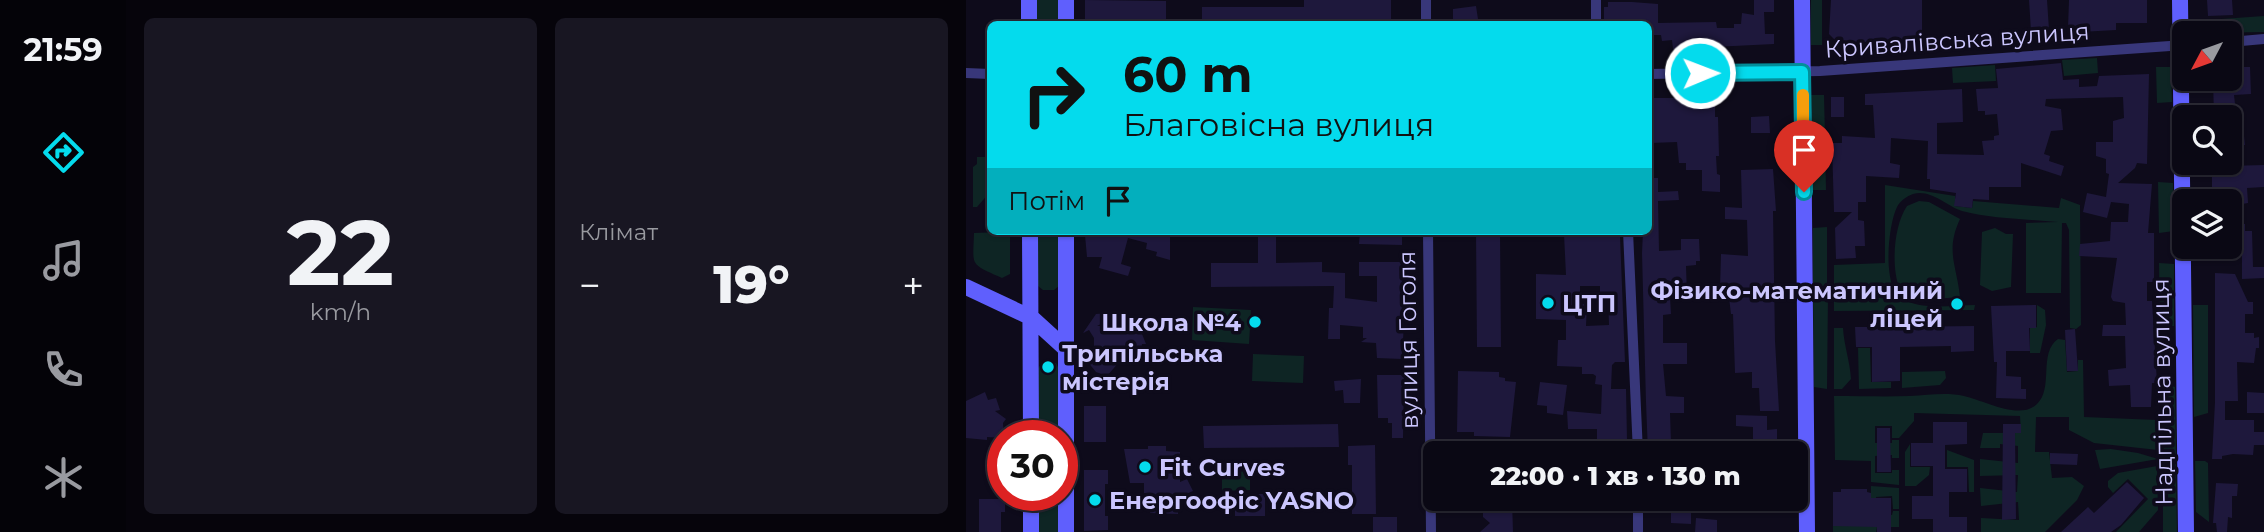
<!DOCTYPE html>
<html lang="uk">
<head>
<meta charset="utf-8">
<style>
  body { margin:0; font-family:Montserrat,sans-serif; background:#181622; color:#f1f3f6; height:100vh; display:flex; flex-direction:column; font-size:26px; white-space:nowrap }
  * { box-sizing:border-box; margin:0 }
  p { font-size:23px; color:#999aa0 }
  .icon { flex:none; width:38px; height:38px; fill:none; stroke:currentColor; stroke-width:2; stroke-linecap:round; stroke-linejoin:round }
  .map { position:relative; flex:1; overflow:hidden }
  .drawer { display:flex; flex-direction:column; gap:18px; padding:18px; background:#06040b; width:840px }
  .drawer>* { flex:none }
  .top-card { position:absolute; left:21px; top:21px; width:665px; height:214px; border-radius:10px; box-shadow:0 2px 5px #0004,0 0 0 2px #2a2934; background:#04dbed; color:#111; overflow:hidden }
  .needle { width:46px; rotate:229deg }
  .tools { position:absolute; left:1206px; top:21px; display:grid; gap:14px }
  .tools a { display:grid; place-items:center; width:70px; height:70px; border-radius:10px; background:#0a0814; box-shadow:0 2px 5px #0004,0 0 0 2px #2a2934; font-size:35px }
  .speed { position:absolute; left:21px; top:420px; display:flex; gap:14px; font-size:35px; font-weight:700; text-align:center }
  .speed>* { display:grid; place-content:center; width:91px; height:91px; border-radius:50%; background:#0a0814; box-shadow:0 2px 5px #0004,0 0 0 2px #2a2934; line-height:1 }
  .speed .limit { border:10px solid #d22; background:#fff; color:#111 }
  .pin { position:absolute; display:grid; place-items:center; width:60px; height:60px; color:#fff; margin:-72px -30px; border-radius:50% 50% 50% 0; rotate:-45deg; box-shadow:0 0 7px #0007 }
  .pin .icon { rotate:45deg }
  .me { position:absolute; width:77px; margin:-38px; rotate:89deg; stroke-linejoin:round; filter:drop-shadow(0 0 5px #0008) }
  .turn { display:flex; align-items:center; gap:24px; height:147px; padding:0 21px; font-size:32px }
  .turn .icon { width:91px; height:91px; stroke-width:2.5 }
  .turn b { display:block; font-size:49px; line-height:60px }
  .then { display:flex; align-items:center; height:66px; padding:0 21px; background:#0003; gap:14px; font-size:26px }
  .big { font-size:52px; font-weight:800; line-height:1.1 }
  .drawer .widget { flex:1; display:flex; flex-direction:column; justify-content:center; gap:10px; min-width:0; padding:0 24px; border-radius:10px; background:#181622 }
  .drawer .dial { align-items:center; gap:0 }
  .dial b { font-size:91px; line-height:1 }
  .heat { display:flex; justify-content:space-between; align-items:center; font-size:38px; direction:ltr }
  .drawer .tiles { flex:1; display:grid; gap:18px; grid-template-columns:repeat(2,1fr) }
  .trip { position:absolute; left:457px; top:441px; width:385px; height:70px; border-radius:10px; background:#0a0814; box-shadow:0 2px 5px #0004,0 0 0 2px #2a2934; font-weight:800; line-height:70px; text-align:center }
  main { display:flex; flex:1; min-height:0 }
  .dock { display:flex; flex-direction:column; width:126px; justify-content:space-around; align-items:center; background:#040308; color:#999aa0 }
  .dock .icon { width:49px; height:49px }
  .dock .on { color:#04dbed }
  .dock b { font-size:32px; color:#f1f3f6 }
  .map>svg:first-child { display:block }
</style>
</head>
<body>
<main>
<nav class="dock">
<b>21:59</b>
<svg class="icon on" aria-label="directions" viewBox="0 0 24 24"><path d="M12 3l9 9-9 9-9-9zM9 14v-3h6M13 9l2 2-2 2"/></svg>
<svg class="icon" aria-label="music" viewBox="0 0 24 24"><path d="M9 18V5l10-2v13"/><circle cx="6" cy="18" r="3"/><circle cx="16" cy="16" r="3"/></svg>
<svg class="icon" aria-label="phone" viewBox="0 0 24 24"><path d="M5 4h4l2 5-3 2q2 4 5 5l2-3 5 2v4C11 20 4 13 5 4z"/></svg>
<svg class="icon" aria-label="climate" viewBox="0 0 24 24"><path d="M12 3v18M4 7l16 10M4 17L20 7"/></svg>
</nav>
<section class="drawer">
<div class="tiles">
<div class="widget dial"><b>22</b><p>km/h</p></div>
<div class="widget"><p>Клімат</p>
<div class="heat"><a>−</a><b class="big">19°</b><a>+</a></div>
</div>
</div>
</section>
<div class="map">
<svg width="1298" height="532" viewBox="0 0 1298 532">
  <rect width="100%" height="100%" fill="#0e0b1b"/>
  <path fill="#0e2524" d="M70,0H93V24H70Z
    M845,0H856V45H845Z
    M1298,16V32L1242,33L1241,20Z
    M1131,58L1132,73L1098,76L1096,60Z
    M1029,65L1030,81L987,83L986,68Z
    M1190,67H1205L1206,102L1191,103Z
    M858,95L859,137H846L845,95Z
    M846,142L859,143L860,190H846Z
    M11,157H24V192L11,207H7V167L11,164Z
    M1192,182L1207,183L1208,231L1193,233Z
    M919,185L989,196V206L1006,208L1007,201L1093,208L1095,198L1114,205L1115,325L1110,329L1104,328L1103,230L1100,223H1096L1095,293H1060V223L1092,222C1061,219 1026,219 996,211C980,206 965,189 947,194C941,196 934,201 931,207C922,225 916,286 935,298C954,311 987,305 1009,305L1008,310L868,311V265L919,263Z
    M953,201L963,202L994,219C979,251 991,266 994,297C976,298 946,303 933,287C925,265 928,225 941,206Z
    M861,227V289L847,288V228Z
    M1029,228L1040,234H1047L1045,287L1026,291L1014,285L1016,232Z
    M72,231H93V286L88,290H77L72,286Z
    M38,232L44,233V274L36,278C3,263 7,267 8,233Z
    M1193,263L1208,264V326H1194Z
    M847,294H862L861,389L848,387Z
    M1071,305L1079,310L1080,325L1074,353H1064V328L1071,327Z
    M1227,305H1242V413L1228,417Z
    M227,307L285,310L283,344L226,340Z
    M868,328H877C878,346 884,361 885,379L876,389H868Z
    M1092,339L1099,340L1101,372L1112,371V360H1117L1118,417L1191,420L1192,450L1128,443L1103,430V417H1070L1069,452H1083L1086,478L1106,477L1118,486L1111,500L1079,532H1015V518L1053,520L1052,502L1015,506L1014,488L1051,492L1052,475L1014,476V459L1052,463V446L1034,444V448H1014L1017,433H1055L1054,416L948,413V421L933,438H926V426H909V443H926V440H933V458H926V455L909,456V473H926V470H933V485L905,482V461L869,460L868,396C894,396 919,397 944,396C962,395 981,392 998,396C1017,400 1054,421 1071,404C1088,388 1072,353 1092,339Z
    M892,348H904L905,382H925V388L893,389Z
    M287,354L338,356L337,383L286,381Z
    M78,361L90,363L93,369V436H72V368Z
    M979,371L980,378L974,385L936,388V372Z
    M1204,385L1209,387L1210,455L1204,457L1197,453L1196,448V387Z
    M944,444V467H964L963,475L950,486H939V452Z
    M1145,449L1172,453L1192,459L1134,469L1129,450Z
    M981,450L1008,460V492H1003L1002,467H981Z
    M1239,461L1242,463L1243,522L1230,512L1229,461Z
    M1210,464L1211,532H1197V465Z
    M1191,466L1192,510L1173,532H1150L1182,499L1162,479L1147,493L1142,487V481L1152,473Z
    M284,471V490L256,491V473Z
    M905,486L933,488V509H927L926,496L910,497V515H926L927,511H933V527H911L910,532H867V526H905Z
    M72,495H93V532H72Z"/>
  <path fill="#1e183c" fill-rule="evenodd" d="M119,0L200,1V24H119Z
    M338,0H425V19H329V24H236V7H338Z
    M788,0H808V12H798L799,34H808V44L707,49L706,40L696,41L695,35H682V24H638V7H642V2H666L692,4V23L750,22L751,28H768V24H775L776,13L788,15Z
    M865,0H956V39L925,42H871L863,34Z
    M1063,0H1081L1083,30L1065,31Z
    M1103,0H1181V23H1150V30L1114,32V28H1102Z
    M1241,0H1266L1267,15L1242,16Z
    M510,6L512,19L489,21L487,19V9Z
    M1095,63L1097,80L1113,79V87L1131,86L1133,76L1183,74L1181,164L1171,163L1169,168L1152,183L1186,184L1182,233H1188V282H1181V301H1186L1191,383H1186L1185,407H1165L1164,385L1143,386L1142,370L1160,368L1159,336H1136L1137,325H1160L1159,303L1147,301L1145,297L1151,258L1113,256L1114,244L1144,241L1145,222H1162L1163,204L1145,202L1141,218L1117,212L1121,193L1140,197L1143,174L1140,173V159L1130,156V142H1147V121L1158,118L1157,97L1080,99L1079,106L1095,109L1097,130L1085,131L1078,154L1084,156L1083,161L1098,166L1095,176L1055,163V187H1023V200L1007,199L1006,208L988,206L990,193L964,189V179H961L962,141L925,138L924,163L934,165L933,178L900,176V202H892V220L898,221L899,246H889L890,258L870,259L869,228L886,212H868L866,143H876V136L909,138L907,105H899V94L996,89L997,122L971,123V154L1018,155L1016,141L1028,140V136L1033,135L1031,114L1019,115V111H1012L1010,89L1032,88L1030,69Z
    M1264,67H1284L1285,94L1268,95L1272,131L1275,136H1278L1279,145L1265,146L1264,117H1248L1247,79H1264Z
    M865,97H878V117H865Z
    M685,98H749V117H752L753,156H750L751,174L754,175V192L736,191V170H720V163H713L711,142L684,143Z
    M803,116L804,133H785V117Z
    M1246,163H1262V166L1298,165V187L1281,188L1282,203L1276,204V224H1279V231H1286L1287,267H1298V278L1276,279V252H1264V201H1246Z
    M807,169L810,211H807L809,341L813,411H794L793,388H786V372L769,373L767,314H765L762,289H754L755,254L782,256L781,220L759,219V207L776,208L775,170Z
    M683,178H692V192L712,191L713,200L692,201L693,251L715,250V239H733L734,261H730V265L720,266L721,296L704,297L705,314L697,315V343H721V364H697L700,396L718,397V413H704L705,443L691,444V453H682L680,402L676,253L677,231H682Z
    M142,231H204V260L190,256L191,252L180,249L181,243L162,238L155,264L165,267L162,276L133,268L136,257H121L119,235H141Z
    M292,231H310V263L356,262V272L379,273V298L411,302V276H393V262H436L438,322L436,359L411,358L410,343L395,342L401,338H397V327L374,325V339H362L363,308H367L368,286L245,287V263H292Z
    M415,231H436V245L393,244L394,232Z
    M510,231H534L535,347H511Z
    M598,234L654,236L659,362H649L646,365L645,389H660L661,440L631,442V429H602L601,411L635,414L636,385L629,384L630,376L627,374H616V367L591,366L592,340H600V320L570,319V274L600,275ZM614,286H634V295H642L643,325L620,326L621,304H614Z
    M1249,273L1269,274L1282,302H1287V314H1279V333H1288V338L1293,337V348H1290L1288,363L1271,362L1272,401H1259V420H1288V432H1298V445H1288L1287,455L1267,454L1256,456V459H1246L1249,402Z
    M1070,305V328H1063L1064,351H1040V376L1055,377V389H1060V399L1030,398L1031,362H1028L1025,306Z
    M158,312L131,326H169V329H174L180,344H176L175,355L169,358V361H154L141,376L130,372L121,361L128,348V338L123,330L117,333L130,314Z
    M908,320H932V327L1008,326V351L985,352V346L934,347V381L906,382V347H890L889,327H908Z
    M1109,329L1112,371H1101L1099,330Z
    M492,371L533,372V377L539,378V381L550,382L544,437L508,436V432H491Z
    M411,375H438L437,438H426V423H422V418H412Z
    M395,379L394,403H378L377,390L369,391L368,381Z
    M574,382L601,385L597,415L581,413V406L571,405Z
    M19,392L22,400L30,398L34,410L29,411L40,419L37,423L38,436L37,438L21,437V440L0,438V401Z
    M1281,392L1298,393V413H1281Z
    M118,406H140V442H118Z
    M770,415L801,416V430L811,429V445L791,446V440H787V427L770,426Z
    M967,422H1001V444L979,445V469H1001V492H983V517H1001V532H967V519H946V496H967V466H945V443H967Z
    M372,424L373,447L238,448L237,426Z
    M1037,424H1055V433H1049L1050,519L1036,520Z
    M911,428H924L925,472H911Z
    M409,445L410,514H386V465H382V446Z
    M182,446H200V451L214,452V482L221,479L227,491L213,497L212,514L184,513L186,493H178V483H164L158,449H182Z
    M1084,453L1112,454L1111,465L1084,464Z
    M118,470H142V484H139V516H142V530L118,531Z
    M1161,482L1178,498L1155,525L1145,532H1095L1122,507L1128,513Z
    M1250,483L1272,484L1271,496H1266V518L1262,517L1261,532H1251L1250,523H1247Z
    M875,489H901V492L905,493V498H925V532H911V527L867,526V492H875Z
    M269,494H299V516H269Z
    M13,499H39V512H35V532H13Z
    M515,499H546L547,532H514L524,523L517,517V512L523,506Z
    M681,499H703V511H681Z
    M705,507L725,508V524L705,523Z
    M407,517H431V532H407Z
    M730,518L751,520V532H729Z"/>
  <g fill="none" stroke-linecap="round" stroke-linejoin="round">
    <path stroke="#38377a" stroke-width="10" d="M460,0V24
      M630,24V0
      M1264,42L1298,39
      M0,73L24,74
      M682,74L854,71L1218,45
      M462,231L465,532
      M662,231L672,453
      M617,453L672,447
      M672,532V499"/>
    <path stroke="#5f5ffd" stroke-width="16" d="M63,0V24
      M836,0L841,532
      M1214,0L1220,532
      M100,24V0
      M64,231L65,436
      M0,287L66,318L100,349
      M65,532V495
      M100,532V231"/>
  </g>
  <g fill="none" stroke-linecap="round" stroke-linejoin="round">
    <defs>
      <path id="route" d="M734,73L836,72L838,192"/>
    </defs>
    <use href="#route" stroke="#038e9a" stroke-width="18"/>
    <use href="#route" stroke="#04dbed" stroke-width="12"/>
    <path stroke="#f59e0b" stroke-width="12" d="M837,95V139"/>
  </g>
  <g fill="#04dbed" stroke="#0e0b1b" stroke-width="2.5">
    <circle cx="582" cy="303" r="7"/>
    <circle cx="991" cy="304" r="7"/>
    <circle cx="289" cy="322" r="7"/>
    <circle cx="82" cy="367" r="7"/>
    <circle cx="179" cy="467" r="7"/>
    <circle cx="129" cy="500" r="7"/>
  </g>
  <g text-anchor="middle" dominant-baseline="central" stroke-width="7" stroke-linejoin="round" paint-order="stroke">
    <g font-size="24" fill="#cbc6fe" stroke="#0e0b1b">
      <text transform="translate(991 40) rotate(-4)">Кривалівська вулиця</text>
      <text transform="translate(442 340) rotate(-91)">вулиця Гоголя</text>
      <text transform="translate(1196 392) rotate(-91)">Надпільна вулиця</text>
    </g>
    <g font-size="24" font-weight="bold" fill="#cbc6fe" stroke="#0e0b1b" text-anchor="start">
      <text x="977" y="290" text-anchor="end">Фізико-математичний<tspan x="977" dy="28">ліцей</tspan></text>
      <text x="596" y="303">ЦТП</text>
      <text x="275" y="322" text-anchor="end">Школа №4</text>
      <text x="96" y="353">Трипільська<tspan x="96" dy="28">містерія</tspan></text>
      <text x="193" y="467">Fit Curves</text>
      <text x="143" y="500">Енергоофіс YASNO</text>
    </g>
  </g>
</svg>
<div class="tools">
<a><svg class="needle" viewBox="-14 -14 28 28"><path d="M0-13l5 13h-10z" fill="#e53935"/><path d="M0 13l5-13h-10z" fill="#999aa0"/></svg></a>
<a><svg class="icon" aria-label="search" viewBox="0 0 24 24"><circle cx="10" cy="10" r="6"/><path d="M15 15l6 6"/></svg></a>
<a><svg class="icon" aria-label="layers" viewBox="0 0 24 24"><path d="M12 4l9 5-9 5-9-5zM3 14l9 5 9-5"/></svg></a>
</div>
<div class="speed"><div class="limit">30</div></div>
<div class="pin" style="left:838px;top:192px;background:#d93025"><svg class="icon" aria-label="arrive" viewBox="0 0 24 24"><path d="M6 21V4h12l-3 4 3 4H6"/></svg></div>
<svg class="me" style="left:734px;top:73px" viewBox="-20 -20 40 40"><circle r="17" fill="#04dbed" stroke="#fff" stroke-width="3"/><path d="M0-11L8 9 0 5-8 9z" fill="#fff"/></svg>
<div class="trip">22:00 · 1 хв · 130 m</div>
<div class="top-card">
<div class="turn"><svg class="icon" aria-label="right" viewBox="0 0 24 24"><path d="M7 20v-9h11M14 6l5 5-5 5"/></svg><div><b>60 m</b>Благовісна вулиця</div></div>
<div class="then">Потім<svg class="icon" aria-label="arrive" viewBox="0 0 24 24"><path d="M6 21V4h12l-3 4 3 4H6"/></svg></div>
</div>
</div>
</main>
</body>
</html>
